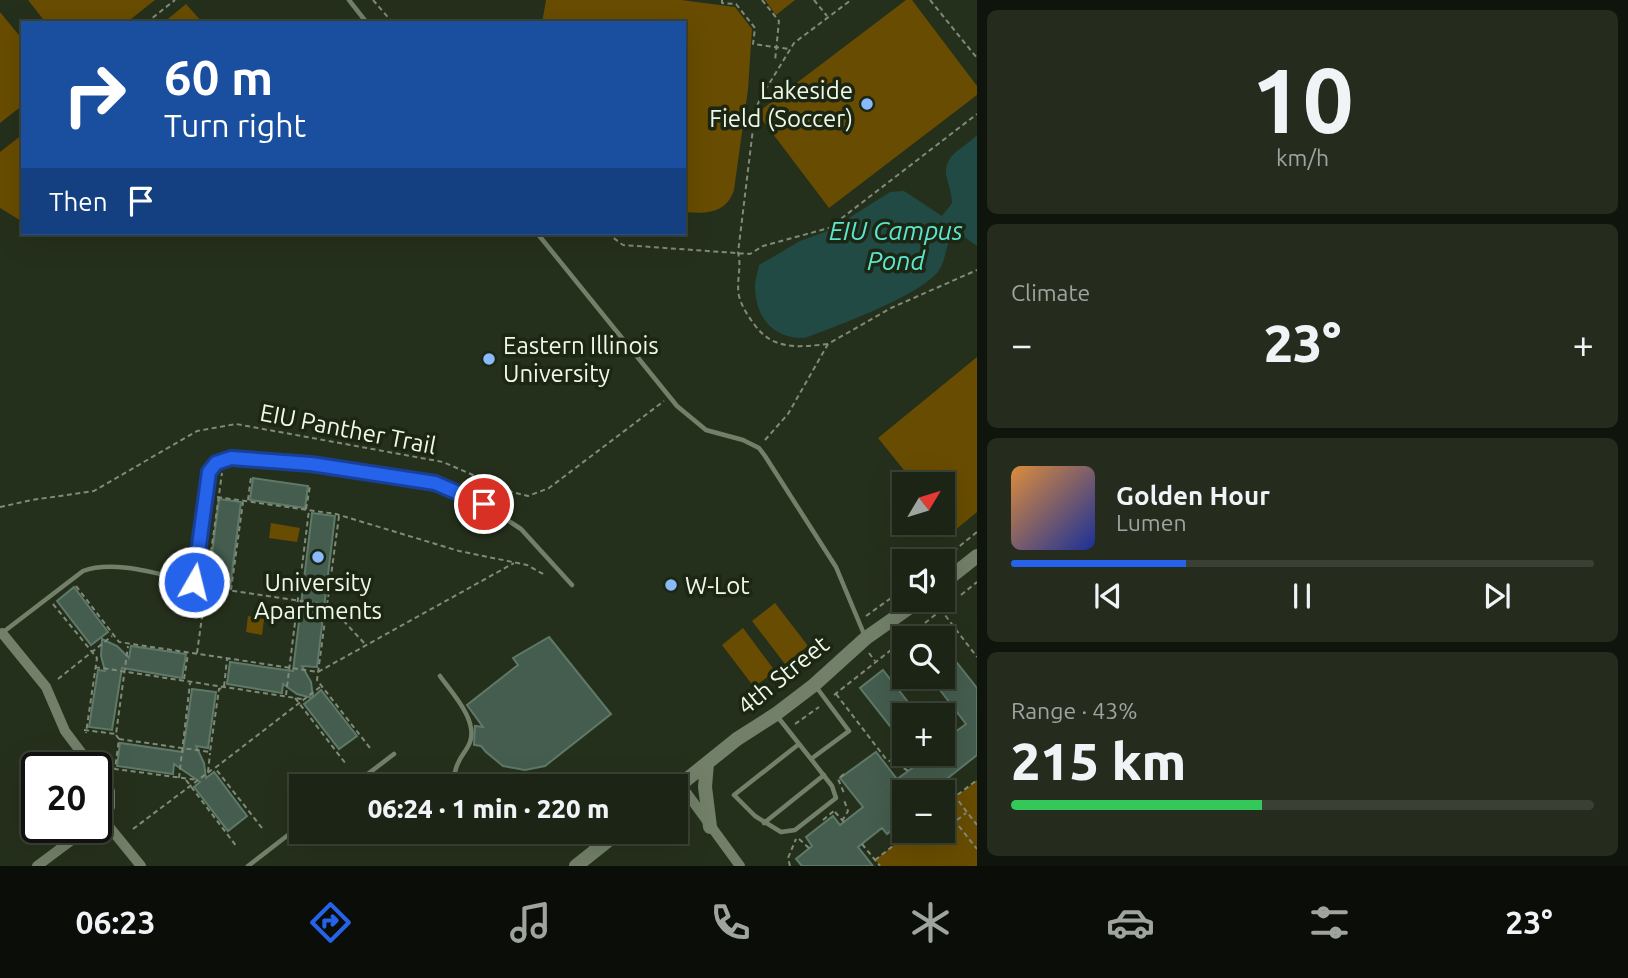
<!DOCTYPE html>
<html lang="en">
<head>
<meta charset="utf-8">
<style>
  body { margin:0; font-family:Ubuntu,sans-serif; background:#252c1e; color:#f1f3f6; height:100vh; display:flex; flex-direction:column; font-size:26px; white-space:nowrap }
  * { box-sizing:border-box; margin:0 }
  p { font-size:23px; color:#a0a4a0 }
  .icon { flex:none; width:38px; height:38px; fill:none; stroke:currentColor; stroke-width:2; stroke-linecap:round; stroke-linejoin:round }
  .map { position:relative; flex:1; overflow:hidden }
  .sheet { display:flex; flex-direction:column; gap:10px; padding:10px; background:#0f140c; width:651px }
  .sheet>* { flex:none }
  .banner { position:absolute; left:21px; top:21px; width:665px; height:214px; border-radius:0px; box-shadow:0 7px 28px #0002,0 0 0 2px #3a4134; background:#1a4fa0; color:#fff; overflow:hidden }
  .needle { width:46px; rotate:52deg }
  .fabs { position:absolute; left:892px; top:472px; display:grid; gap:14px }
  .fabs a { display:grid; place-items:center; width:63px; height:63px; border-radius:0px; background:#1c2415; box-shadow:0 7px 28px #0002,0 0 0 2px #3a4134; font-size:35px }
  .speed { position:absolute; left:21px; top:752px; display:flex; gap:14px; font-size:35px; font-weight:700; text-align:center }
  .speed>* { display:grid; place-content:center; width:91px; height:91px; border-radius:50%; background:#1c2415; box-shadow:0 7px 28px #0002,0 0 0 2px #3a4134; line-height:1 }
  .speed .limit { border:4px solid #111; border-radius:10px; background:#fff; color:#111 }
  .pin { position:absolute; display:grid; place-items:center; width:60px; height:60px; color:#fff; margin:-30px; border:4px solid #fff; border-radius:50%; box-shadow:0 2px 7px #0007 }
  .me { position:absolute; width:77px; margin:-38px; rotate:8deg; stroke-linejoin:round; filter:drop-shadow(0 0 5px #0008) }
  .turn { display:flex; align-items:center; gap:24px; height:147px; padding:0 28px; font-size:32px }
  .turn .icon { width:91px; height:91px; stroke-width:2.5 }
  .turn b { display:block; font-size:49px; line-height:60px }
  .then { display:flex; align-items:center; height:66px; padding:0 28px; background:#0003; gap:14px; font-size:26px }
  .big { font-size:52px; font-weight:800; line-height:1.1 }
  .sheet .tile { flex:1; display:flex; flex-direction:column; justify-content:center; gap:10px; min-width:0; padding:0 24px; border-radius:10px; background:#252c1e }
  .sheet .dial { align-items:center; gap:0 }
  .dial b { font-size:91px; line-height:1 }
  .song { display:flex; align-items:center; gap:21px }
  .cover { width:84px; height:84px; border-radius:10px; background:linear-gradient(135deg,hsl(30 70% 55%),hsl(230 70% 35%)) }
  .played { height:7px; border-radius:4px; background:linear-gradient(90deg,#2563eb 30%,#3a4134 30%) }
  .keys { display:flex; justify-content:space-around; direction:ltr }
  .heat { display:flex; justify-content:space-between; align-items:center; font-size:38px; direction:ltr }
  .charge { height:10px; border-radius:5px; background:linear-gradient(90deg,#34c759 43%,#3a4134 0) }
  .trip { position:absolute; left:289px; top:774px; width:399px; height:70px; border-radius:0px; background:#1c2415; box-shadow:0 7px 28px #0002,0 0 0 2px #3a4134; font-weight:800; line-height:70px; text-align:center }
  .menu { display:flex; height:112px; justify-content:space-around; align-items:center; background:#0b0e08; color:#a0a4a0 }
  .menu .icon { width:49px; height:49px }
  .menu .on { color:#2563eb }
  .menu b { font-size:32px; color:#f1f3f6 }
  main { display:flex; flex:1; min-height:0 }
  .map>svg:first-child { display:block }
</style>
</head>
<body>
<main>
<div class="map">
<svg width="977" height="866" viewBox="0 0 977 866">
  <rect width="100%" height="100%" fill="#25301c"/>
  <path fill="#684c01" d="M28,0H155L126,23H46Z
    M546,0H681L735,7L752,29L748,89L734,190C726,214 705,214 684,212V23H542Z
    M765,0H795L776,15Z
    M906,0H912L977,86V95L829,208L757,113Z
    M186,4L203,23H163Z
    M0,12L23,40V105L0,123Z
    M23,134V222L0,208V152Z
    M977,357V512L954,531L943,518V485H916L878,438Z
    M271,523L300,528L297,542L269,538Z
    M775,603L808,646L785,664L752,621Z
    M248,616L264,619L262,635L246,632Z
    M743,628L775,671L754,687L722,645Z
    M977,780V866H880L875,860L912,831H943V807Z"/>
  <path fill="#204a43" d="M977,135V246L960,234H954C944,245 947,261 937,273C914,298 839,325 805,338C774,339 755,318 755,286C755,278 758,273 759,265L800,241L830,230L890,192L904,191L942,216L952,203C952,193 948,184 946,174C944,154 966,147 977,135Z"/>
  <path fill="#445d4e" stroke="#5f7969" stroke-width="2" d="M253,478L308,486L305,508L250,500Z
    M219,499L241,502L230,588L208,585Z
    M312,513L335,516L317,667L302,666L311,682L313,697L321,690L357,736L339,749L304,704L312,698L297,694L283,684L282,693L227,684L230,662L293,671Z
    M74,587L108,632L91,645L57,601Z
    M549,637L611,714L545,766L525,770L503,766L486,752L481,746L474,745L475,726L483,727L467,705L518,665L513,658Z
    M102,639L117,646L129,658L131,646L186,654L182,678L122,668L112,730L89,727L98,670L105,671L101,656Z
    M943,645L977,688V755L929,793H905V820L887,834L882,828L858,847L873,866H802L796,859L812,846L806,837L833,816L840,825L863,807L840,778L876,752L897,779L919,763L912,754H943V741L966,724L930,677H943Z
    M883,670L919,716H905V745L860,688Z
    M192,689L216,692L208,748L196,746L204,763L206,778L214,772L247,816L228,831L194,787L200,782L174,764L173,774L117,766L120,743L183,752Z"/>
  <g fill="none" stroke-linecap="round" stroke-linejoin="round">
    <path stroke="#808a79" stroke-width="2" stroke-dasharray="5 3.5" stroke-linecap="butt" d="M373,0L393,23
      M722,0V3L736,4L755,28L753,44L789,49
      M762,0L779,21L775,61
      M814,0L827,16
      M930,0L977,58
      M146,23L175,0
      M607,233L623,245L750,254L763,246L829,228L977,114
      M828,344C799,347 773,351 754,324C748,316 742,307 739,296C736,281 742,266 738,253L752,137L756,108L761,97L794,43L851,0
      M765,440L788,414L828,344L891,308L977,270
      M217,497L336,514L459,551L527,565L545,575
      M248,500L251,477
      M0,507L32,500L94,491L197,431L236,424L443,462L512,492L528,496L549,488L664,401
      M306,509L310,486
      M339,516L317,680L370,748
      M940,562L977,532
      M76,586L119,642L318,672L514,563
      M207,587L329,605L365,644
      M231,590L243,502
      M961,595L977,582
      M935,602L977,657
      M53,604L97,658L86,733
      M866,616L905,588
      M905,639L950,603
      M197,653L222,473
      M869,653L875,661
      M95,667L302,699
      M58,679L112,636
      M184,679L188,654
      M836,694L886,759L909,771
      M286,695L309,510
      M834,695L905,639
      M295,698L346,764
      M795,724L819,707
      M84,730L116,734L128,646
      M116,735L119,739L115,769L198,780
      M119,739L210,752L219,689L224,687L227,659
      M208,772L210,753
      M844,774L838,779L844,793
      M179,778L190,683
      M186,780L237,847
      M943,781L977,825
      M931,791L933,793
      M944,805L977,780
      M943,806L977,849
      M835,812L844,822
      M823,820L835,810
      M957,820L966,813
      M842,821L848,811L844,800
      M262,828L215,768L320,687
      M133,829L214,768
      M799,839L809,848
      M862,844L880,866
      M875,860L912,831
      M790,866L788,858L796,839"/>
    <path stroke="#728069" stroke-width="4.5" d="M349,0L367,23
      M537,233L677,406L706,430L743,440L759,448L765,456L836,567L864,634
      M2,633L83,571C114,559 161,575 194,582L209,472L216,463L231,458L311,464L435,483L460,492L483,504L521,529L572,585
      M440,676C452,693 478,720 470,742C466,753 458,757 455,772
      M777,716L811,759L849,731L817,688
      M799,744L734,795L755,816L781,832L795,830L836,798L832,786L811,759
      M352,786L394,754
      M764,823L824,775
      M248,866L301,825"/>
    <path stroke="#728069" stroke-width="10" d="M2,633L46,687L65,731L93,768
      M96,773L110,791V807L97,821
      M680,784L740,866
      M102,818L141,866
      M37,866L88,828"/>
    <path stroke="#728069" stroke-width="14" d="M943,583L977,556
      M707,763L705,787L710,827
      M676,788L737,739L776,714L814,685L866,638L920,600
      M576,866L620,831"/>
  </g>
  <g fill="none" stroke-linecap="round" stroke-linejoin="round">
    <defs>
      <path id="route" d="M194,582L209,472L216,463L231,458L311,464L435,483L484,504"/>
    </defs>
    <use href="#route" stroke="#184099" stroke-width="18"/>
    <use href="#route" stroke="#2563eb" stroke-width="12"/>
  </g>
  <g fill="#88bafc" stroke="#1b2613" stroke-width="2.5">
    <circle cx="867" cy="104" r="7"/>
    <circle cx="489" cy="359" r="7"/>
    <circle cx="318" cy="557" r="7"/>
    <circle cx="671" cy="585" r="7"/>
  </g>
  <g text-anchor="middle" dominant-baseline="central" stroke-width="7" stroke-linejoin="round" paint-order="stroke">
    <g font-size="24" fill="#f0f8ea" stroke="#1b2613" text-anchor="start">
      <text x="853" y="90" text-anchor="end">Lakeside<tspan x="853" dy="28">Field (Soccer)</tspan></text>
      <text x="503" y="345">Eastern Illinois<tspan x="503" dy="28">University</tspan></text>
      <text x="318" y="582" text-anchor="middle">University<tspan x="318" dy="28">Apartments</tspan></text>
      <text x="685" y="585">W-Lot</text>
    </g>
    <g font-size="24" fill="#f0f8ea" stroke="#1b2613">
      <text transform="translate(348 429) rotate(11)">EIU Panther Trail</text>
      <text transform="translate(783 675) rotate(-39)">4th Street</text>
    </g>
    <g font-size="26" font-style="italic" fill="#5ee4d0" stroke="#1b2613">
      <text x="896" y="230">EIU Campus<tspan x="896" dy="30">Pond</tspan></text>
    </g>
  </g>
</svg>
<div class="fabs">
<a><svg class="needle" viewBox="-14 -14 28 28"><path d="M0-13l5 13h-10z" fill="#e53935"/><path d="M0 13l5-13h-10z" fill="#a0a4a0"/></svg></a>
<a><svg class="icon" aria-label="sound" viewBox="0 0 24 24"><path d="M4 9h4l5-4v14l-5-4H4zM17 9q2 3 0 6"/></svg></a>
<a><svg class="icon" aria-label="search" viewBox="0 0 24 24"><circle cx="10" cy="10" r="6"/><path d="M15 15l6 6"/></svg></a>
<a>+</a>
<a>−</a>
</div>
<div class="speed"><div class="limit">20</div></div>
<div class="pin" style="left:484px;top:504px;background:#d93025"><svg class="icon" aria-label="arrive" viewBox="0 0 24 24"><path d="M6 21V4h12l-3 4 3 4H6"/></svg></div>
<svg class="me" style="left:194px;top:582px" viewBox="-20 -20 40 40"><circle r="17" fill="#2563eb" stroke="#fff" stroke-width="3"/><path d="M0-11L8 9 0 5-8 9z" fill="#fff"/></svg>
<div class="trip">06:24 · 1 min · 220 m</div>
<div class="banner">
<div class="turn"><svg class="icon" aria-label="right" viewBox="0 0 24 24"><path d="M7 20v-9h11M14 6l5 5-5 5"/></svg><div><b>60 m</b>Turn right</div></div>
<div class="then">Then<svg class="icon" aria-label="arrive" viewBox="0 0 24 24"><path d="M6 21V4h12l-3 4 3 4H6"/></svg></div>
</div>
</div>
<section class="sheet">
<div class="tile dial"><b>10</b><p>km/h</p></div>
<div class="tile"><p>Climate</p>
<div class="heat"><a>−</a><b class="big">23°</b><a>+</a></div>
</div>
<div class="tile">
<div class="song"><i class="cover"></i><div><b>Golden Hour</b><p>Lumen</p></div></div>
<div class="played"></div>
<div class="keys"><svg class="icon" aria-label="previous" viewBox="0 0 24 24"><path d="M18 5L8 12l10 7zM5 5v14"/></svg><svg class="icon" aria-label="pause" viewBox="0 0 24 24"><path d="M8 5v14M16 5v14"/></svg><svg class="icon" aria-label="next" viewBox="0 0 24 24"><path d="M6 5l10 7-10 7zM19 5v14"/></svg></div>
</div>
<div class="tile"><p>Range · 43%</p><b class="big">215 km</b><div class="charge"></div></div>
</section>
</main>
<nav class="menu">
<b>06:23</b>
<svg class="icon on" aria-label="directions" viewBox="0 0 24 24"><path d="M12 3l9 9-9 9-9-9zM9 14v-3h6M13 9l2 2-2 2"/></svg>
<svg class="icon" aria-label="music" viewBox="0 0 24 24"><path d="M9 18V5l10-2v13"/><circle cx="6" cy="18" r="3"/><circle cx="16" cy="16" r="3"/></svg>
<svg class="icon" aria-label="phone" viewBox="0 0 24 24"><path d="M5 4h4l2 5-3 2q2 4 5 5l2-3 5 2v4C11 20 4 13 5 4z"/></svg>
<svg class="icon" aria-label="climate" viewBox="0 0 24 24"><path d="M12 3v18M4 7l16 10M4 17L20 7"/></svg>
<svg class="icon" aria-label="car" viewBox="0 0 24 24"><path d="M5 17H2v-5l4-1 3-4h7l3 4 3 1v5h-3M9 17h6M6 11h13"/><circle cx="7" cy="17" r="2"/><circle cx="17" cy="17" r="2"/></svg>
<svg class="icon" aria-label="filters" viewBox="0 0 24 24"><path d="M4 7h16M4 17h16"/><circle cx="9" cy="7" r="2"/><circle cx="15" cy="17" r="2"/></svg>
<b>23°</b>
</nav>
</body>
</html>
